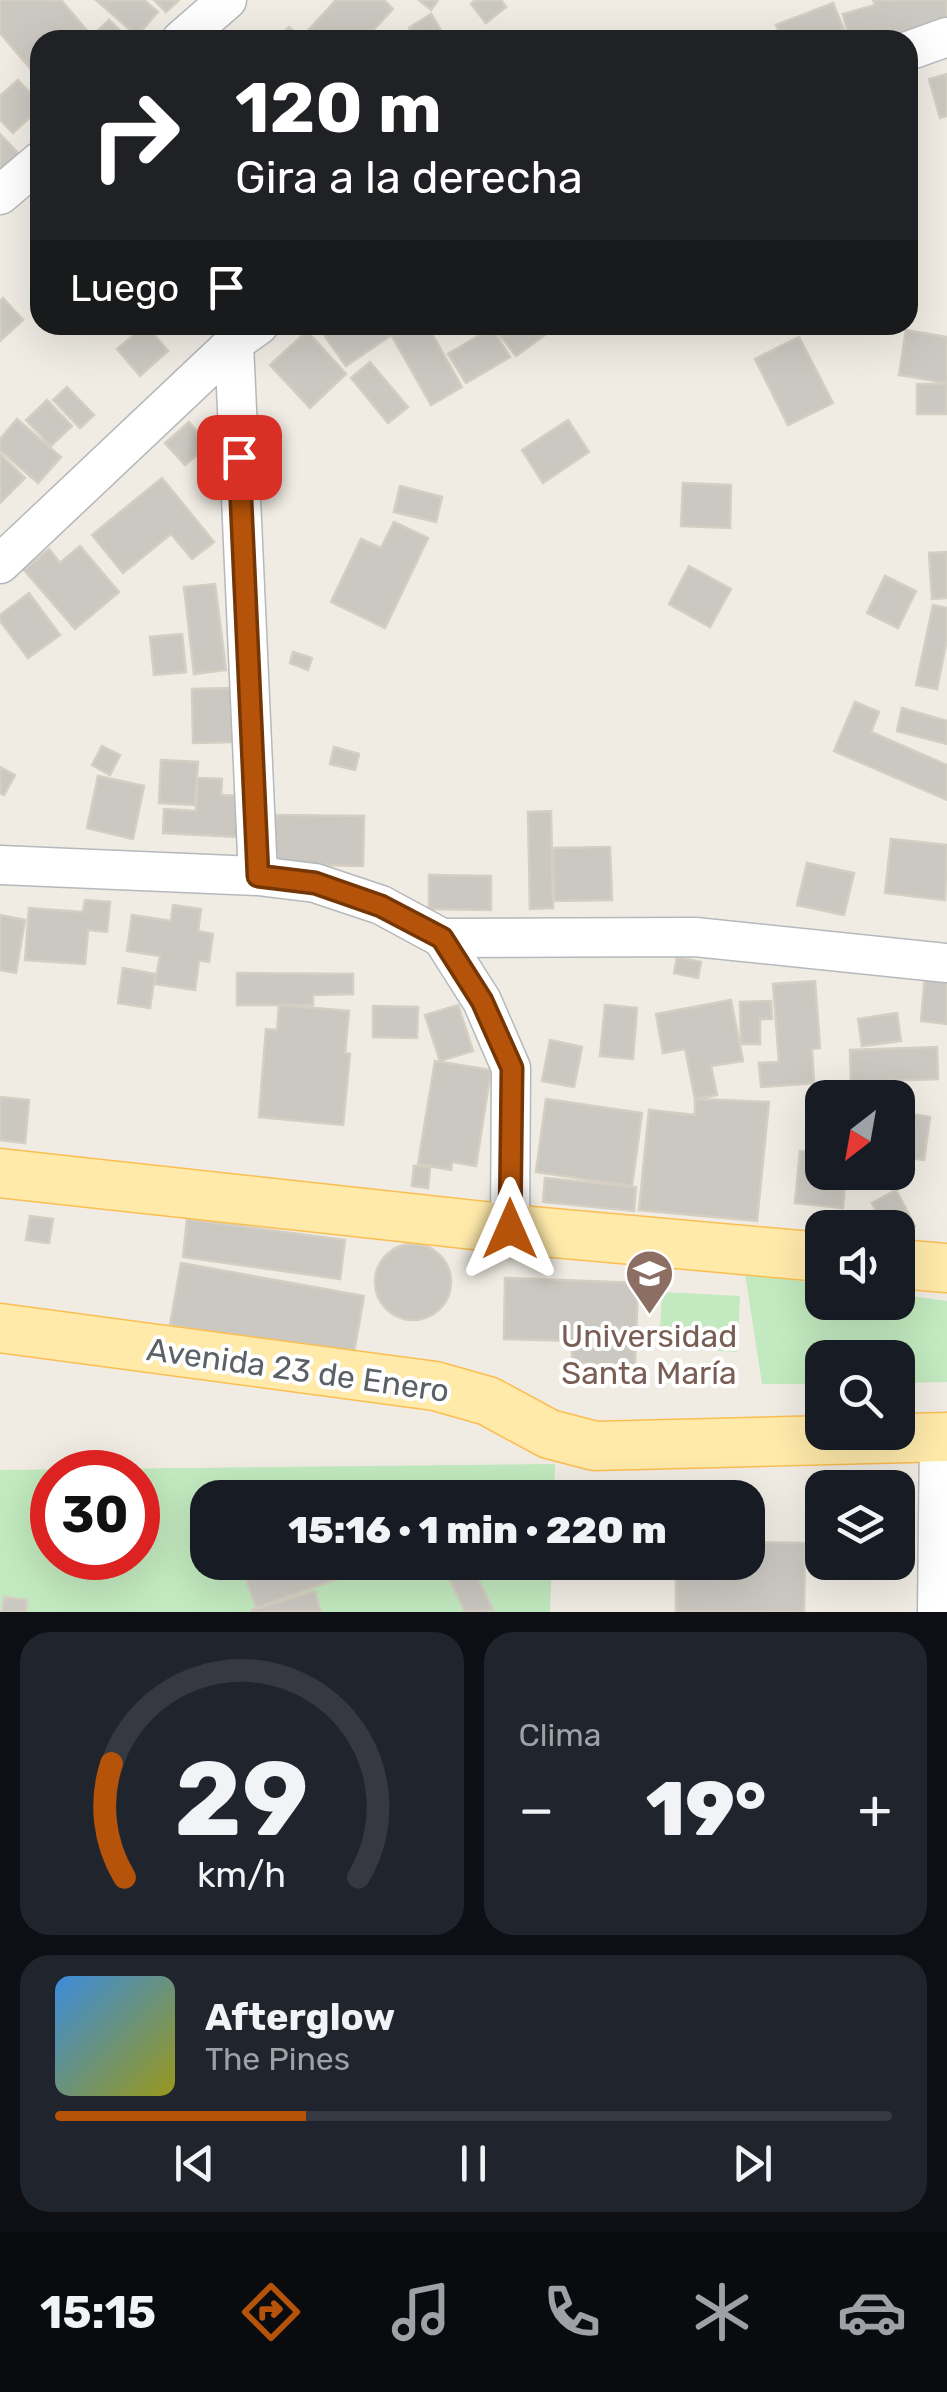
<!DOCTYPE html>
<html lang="es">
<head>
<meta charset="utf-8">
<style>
  body { margin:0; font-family:Rubik,sans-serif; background:#20242c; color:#f1f3f6; height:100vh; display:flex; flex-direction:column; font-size:38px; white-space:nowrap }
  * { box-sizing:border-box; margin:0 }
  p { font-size:32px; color:#9ea1a6 }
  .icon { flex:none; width:55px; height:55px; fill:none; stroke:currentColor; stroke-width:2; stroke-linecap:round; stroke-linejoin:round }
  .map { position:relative; height:1612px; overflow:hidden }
  .sheet { display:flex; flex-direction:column; gap:20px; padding:20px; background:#0d0f14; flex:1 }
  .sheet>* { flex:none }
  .guide { position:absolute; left:30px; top:30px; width:888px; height:305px; border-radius:30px; box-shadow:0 10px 40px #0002; background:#202124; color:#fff; overflow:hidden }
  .needle { width:65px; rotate:211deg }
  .fabs { position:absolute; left:805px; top:1080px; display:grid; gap:20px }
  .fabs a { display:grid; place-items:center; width:110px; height:110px; border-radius:20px; background:#171b24; box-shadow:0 10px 40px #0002; font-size:50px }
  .speed { position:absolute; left:30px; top:1450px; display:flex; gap:20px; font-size:50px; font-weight:700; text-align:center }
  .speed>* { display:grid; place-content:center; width:130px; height:130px; border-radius:50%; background:#171b24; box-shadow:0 10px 40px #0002; line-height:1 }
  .speed .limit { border:15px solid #d22; background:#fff; color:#111 }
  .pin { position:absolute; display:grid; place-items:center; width:85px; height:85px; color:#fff; margin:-42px; border-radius:20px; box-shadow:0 5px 15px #0006 }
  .me { position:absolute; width:110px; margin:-55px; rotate:0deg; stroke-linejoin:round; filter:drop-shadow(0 0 8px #0008) }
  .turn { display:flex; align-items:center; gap:35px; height:210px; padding:0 40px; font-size:45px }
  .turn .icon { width:130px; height:130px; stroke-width:2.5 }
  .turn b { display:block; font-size:70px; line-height:85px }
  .then { display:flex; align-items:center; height:95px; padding:0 40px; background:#0003; gap:20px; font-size:38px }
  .big { font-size:75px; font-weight:800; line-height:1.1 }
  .sheet .tile { flex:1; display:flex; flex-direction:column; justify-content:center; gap:15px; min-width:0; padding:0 35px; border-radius:30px; background:#20242c }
  .sheet .dial { align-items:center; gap:0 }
  .dial svg { height:260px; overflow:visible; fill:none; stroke:#363941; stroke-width:7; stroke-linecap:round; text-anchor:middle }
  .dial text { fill:#f1f3f6; stroke:none }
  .song { display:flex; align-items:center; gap:30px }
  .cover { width:120px; height:120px; border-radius:15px; background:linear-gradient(135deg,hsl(210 70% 55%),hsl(60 70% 35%)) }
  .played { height:10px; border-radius:5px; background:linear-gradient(90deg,#b45309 30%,#363941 30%) }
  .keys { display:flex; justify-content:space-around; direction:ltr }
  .heat { display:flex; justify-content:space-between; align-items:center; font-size:55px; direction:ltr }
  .sheet .tiles { flex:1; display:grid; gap:20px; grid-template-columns:1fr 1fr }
  .tile:last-child { grid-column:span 2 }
  .trip { position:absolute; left:190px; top:1480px; width:575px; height:100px; border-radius:30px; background:#171b24; box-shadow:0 10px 40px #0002; font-weight:800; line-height:100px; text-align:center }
  .tab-bar { display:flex; height:160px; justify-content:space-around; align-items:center; background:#090b0e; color:#9ea1a6 }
  .tab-bar .icon { width:70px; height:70px }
  .tab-bar .current { color:#b45309 }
  .tab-bar b { font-size:45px; color:#f1f3f6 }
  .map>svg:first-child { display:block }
</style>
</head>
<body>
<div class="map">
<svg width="947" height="1612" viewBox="0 0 947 1612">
  <rect width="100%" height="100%" fill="#f0ece4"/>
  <path fill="#c2e9bf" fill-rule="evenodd" d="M745,1273L822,1284V1302H898V1294L947,1301V1382L898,1383V1358H822V1384H762Z
    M662,1292L740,1296L737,1352L659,1348Z
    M555,1464L554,1497L208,1498V1562L552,1563L550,1612H0V1470ZM52,1472H138V1558H52Z"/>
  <path fill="#cbc7c1" stroke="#d5cec2" stroke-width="2.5" d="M0,0H61L95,40H40V80L0,33Z
    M96,0H144L158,12L137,36Z
    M154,0H179L166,12Z
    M336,0H384L393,9L364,40H276L289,27L301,38Z
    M419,0H438L431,10Z
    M475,0H501L506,7L486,23L471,4Z
    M873,0H947V23L885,40H850L843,14L875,5Z
    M833,3L848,40H782L776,25Z
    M431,14L447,40H416L409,28Z
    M109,20L130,40H106L97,31Z
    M751,31L754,40H722Z
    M947,74V116L940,118L929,79Z
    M18,80L40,103V108L13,133L0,120V96Z
    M0,134L19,154L0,172Z
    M3,298L23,320L0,341V301Z
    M146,325L168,351L140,376L117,349Z
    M317,325H402L403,327L346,366Z
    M411,325H427L462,387L431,405L392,336Z
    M492,325H544L549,332L516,356Z
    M492,328L510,357L466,383L448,354Z
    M906,330L947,337V383L899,375Z
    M307,331L346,374L310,408L270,365Z
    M799,337L833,403L788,425L755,359Z
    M370,362L408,407L388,423L351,378Z
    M917,384H946V414H917Z
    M67,387L94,415L80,428L53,400Z
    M47,400L72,426L51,446L26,420Z
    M17,419L61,457L38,483L0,450V439Z
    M568,420L589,452L543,483L522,450Z
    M189,422L209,445L185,465L165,443Z
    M0,454L25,478L0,503Z
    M162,478L214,542L192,559L171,534L123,573L92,535Z
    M683,483L731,485L730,528L681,526Z
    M400,486L442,497L436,522L394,512Z
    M394,522L428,538L385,628L331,602L361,539L381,548Z
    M80,546L119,592L75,629L24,570L49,549L60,563Z
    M947,552V598L932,599L929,553Z
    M689,566L731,589L710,627L669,604Z
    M885,576L916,591L898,628L867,613Z
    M215,584L226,670L194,674L184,587Z
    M29,593L60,635L28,658L0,621V615Z
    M933,605L947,608V639L937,689L916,685Z
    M182,634L186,672L154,675L150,637Z
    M293,652L312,658L308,670L290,663Z
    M231,688L232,742L193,743L192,689Z
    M855,702L879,712L871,732L947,765V800L834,751Z
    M902,708L947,721V744L897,731Z
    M102,746L120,755L110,775L92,765Z
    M334,747L359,754L355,770L330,764Z
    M161,760L198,762L195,805L159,803Z
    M0,767L15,775L4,795L0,793Z
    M98,776L144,786L133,839L87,828Z
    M197,778L222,779L221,795L239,796L238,837L163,833L164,809L196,811Z
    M551,811L553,908L530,909L528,812Z
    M275,815L364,816L363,866L275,864Z
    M891,839L947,845L945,900L885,893Z
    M610,847L612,900L554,901L553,848Z
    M807,863L854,873L844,915L797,905Z
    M429,875L491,876V910L429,909Z
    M85,900L110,902L107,932L88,930L85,964L25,960L29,908L83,912Z
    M173,905L201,909L198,931L213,934L209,962L199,960L195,990L155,984L160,956L127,951L132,915L171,921Z
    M0,915L25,920L16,973L0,970Z
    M677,957L701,962L698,978L674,973Z
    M123,968L155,974L150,1008L118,1003Z
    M237,973L353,974V994L313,995V1005H237Z
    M925,976L947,979V1024L921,1021Z
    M815,981L820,1048L812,1049L814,1083L761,1087L759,1063L779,1062L773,984Z
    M731,1000L743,1061L711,1066L717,1095L695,1099L685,1049L663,1053L656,1014Z
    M771,1001L772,1019H760V1044H741L740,1002Z
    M279,1005L349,1011L345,1053L350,1054L343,1125L259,1117L266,1029L277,1030Z
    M458,1005L473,1051L440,1061L425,1015Z
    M605,1005L637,1008L633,1059L600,1056Z
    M373,1006L418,1007L417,1038L373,1037Z
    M897,1013L901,1041L862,1046L858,1019Z
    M550,1040L582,1047L574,1087L542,1081Z
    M937,1047L938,1079L851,1082L850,1050Z
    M435,1061L491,1070L476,1166L452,1162L451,1170L418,1164Z
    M0,1097L29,1100L25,1143L0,1140Z
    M546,1099L642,1113L632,1186L536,1172Z
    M695,1099L769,1102L757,1221L639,1210L649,1110L695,1115Z
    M898,1112L930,1117L924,1160L898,1156Z
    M800,1151L822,1153V1172H846L843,1208L795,1203Z
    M414,1166L430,1167L428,1188L412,1186Z
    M545,1178L636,1187L634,1211L543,1202Z
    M896,1190L915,1226L898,1236V1228H885L872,1203Z
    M30,1216L53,1219L49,1243L26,1240Z
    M187,1219L345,1240L340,1279L183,1257Z
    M375 1282a38 38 0 1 1 76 0a38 38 0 1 1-76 0Z
    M181,1263L364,1296L353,1358L170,1325Z
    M505,1278L638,1283L635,1365L572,1363V1341L504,1339Z
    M748,1542L805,1543L804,1612H676V1562H748Z
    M240,1562H328L335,1580L256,1608Z
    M449,1562H470L493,1610L465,1612L443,1565Z
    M315,1591L321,1612H253L252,1610Z
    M4,1597L27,1600L26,1612H2Z"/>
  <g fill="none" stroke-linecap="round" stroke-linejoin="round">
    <defs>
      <path id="minor" d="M181,40L227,0
        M908,51L947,37
        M0,195L40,161
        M234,343L258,876
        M0,564L234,343L259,325
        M0,865L258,876L315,883L381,905L442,938L482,1001L511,1068L510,1229
        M442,938L695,937L947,963
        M937,1612L939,1437"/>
      <path id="major" d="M0,1173L510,1229L822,1257
        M898,1264L947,1268
        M0,1328L435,1386L488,1401L549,1434L595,1446L947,1437"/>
    </defs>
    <use href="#minor" stroke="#b5b8bc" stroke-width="41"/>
    <use href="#major" stroke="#fcbe51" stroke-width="51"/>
    <use href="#minor" stroke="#fff" stroke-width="38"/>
    <use href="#major" stroke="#ffeaaa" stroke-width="48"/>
  </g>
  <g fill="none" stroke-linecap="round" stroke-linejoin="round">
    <defs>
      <path id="route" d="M239,457L258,876L315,883L381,906L442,938L482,1001L512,1068L510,1229"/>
    </defs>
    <use href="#route" stroke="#753606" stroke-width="25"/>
    <use href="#route" stroke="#b45309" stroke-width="18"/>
  </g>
  <defs>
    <symbol id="university-pin" viewBox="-11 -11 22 30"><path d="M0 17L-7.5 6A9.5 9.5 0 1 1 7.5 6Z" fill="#8d6e63" stroke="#fff"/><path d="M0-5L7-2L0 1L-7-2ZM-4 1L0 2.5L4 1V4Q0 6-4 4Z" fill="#fff"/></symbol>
  </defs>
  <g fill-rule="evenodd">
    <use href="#university-pin" x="622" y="1246" width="55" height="75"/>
  </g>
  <g text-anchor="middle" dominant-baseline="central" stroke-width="8" stroke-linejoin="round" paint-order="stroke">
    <g font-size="32" fill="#785e54" stroke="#fff">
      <text x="649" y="1336">Universidad<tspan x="649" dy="37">Santa María</tspan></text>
    </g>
    <g font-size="32" fill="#5c6166" stroke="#fff">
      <text transform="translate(298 1370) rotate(8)">Avenida 23 de Enero</text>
    </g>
  </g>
</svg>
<div class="fabs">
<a><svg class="needle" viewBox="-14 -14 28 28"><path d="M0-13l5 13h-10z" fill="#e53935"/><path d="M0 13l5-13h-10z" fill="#9ea1a6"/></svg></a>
<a><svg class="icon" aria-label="sound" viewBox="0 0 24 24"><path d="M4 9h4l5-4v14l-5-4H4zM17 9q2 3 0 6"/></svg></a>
<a><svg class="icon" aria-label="search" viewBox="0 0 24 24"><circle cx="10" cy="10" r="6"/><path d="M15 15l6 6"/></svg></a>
<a><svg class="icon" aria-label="layers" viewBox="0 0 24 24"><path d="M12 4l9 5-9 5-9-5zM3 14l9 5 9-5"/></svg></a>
</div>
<div class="speed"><div class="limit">30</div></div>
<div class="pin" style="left:239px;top:457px;background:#d93025"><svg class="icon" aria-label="arrive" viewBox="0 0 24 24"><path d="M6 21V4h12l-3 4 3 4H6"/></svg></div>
<svg class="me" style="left:510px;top:1229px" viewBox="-20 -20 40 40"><path d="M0-17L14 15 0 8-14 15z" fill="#b45309" stroke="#fff" stroke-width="4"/></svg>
<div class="trip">15:16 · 1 min · 220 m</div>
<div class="guide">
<div class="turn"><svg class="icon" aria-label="right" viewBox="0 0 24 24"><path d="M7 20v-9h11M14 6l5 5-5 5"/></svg><div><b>120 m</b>Gira a la derecha</div></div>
<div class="then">Luego<svg class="icon" aria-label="arrive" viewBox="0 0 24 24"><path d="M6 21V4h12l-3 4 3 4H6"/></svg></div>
</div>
</div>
<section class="sheet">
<div class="tiles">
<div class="tile dial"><svg viewBox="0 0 100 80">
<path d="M14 69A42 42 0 1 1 86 69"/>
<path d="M14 69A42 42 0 0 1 10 34" stroke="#b45309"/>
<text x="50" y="56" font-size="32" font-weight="700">29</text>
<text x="50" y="72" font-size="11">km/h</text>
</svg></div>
<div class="tile"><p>Clima</p>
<div class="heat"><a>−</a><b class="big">19°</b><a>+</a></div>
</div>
<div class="tile">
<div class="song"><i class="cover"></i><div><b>Afterglow</b><p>The Pines</p></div></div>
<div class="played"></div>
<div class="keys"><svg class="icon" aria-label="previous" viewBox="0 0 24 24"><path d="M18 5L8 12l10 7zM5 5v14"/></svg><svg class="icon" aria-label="pause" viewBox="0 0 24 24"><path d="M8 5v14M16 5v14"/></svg><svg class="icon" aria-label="next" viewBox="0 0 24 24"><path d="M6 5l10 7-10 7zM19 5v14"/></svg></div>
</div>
</div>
</section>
<nav class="tab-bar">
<b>15:15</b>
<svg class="icon current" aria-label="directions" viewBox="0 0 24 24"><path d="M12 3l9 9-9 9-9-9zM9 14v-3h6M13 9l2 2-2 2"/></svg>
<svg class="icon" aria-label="music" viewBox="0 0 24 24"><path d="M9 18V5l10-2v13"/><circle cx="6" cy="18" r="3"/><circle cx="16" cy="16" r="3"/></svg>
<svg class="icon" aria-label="phone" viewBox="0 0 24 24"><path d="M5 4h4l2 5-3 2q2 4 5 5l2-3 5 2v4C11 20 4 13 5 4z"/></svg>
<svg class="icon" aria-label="climate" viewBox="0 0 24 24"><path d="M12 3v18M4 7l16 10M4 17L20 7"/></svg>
<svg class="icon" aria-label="car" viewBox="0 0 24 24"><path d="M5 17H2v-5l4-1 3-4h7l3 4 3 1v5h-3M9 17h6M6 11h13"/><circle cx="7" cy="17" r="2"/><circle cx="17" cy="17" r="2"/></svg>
</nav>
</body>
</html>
